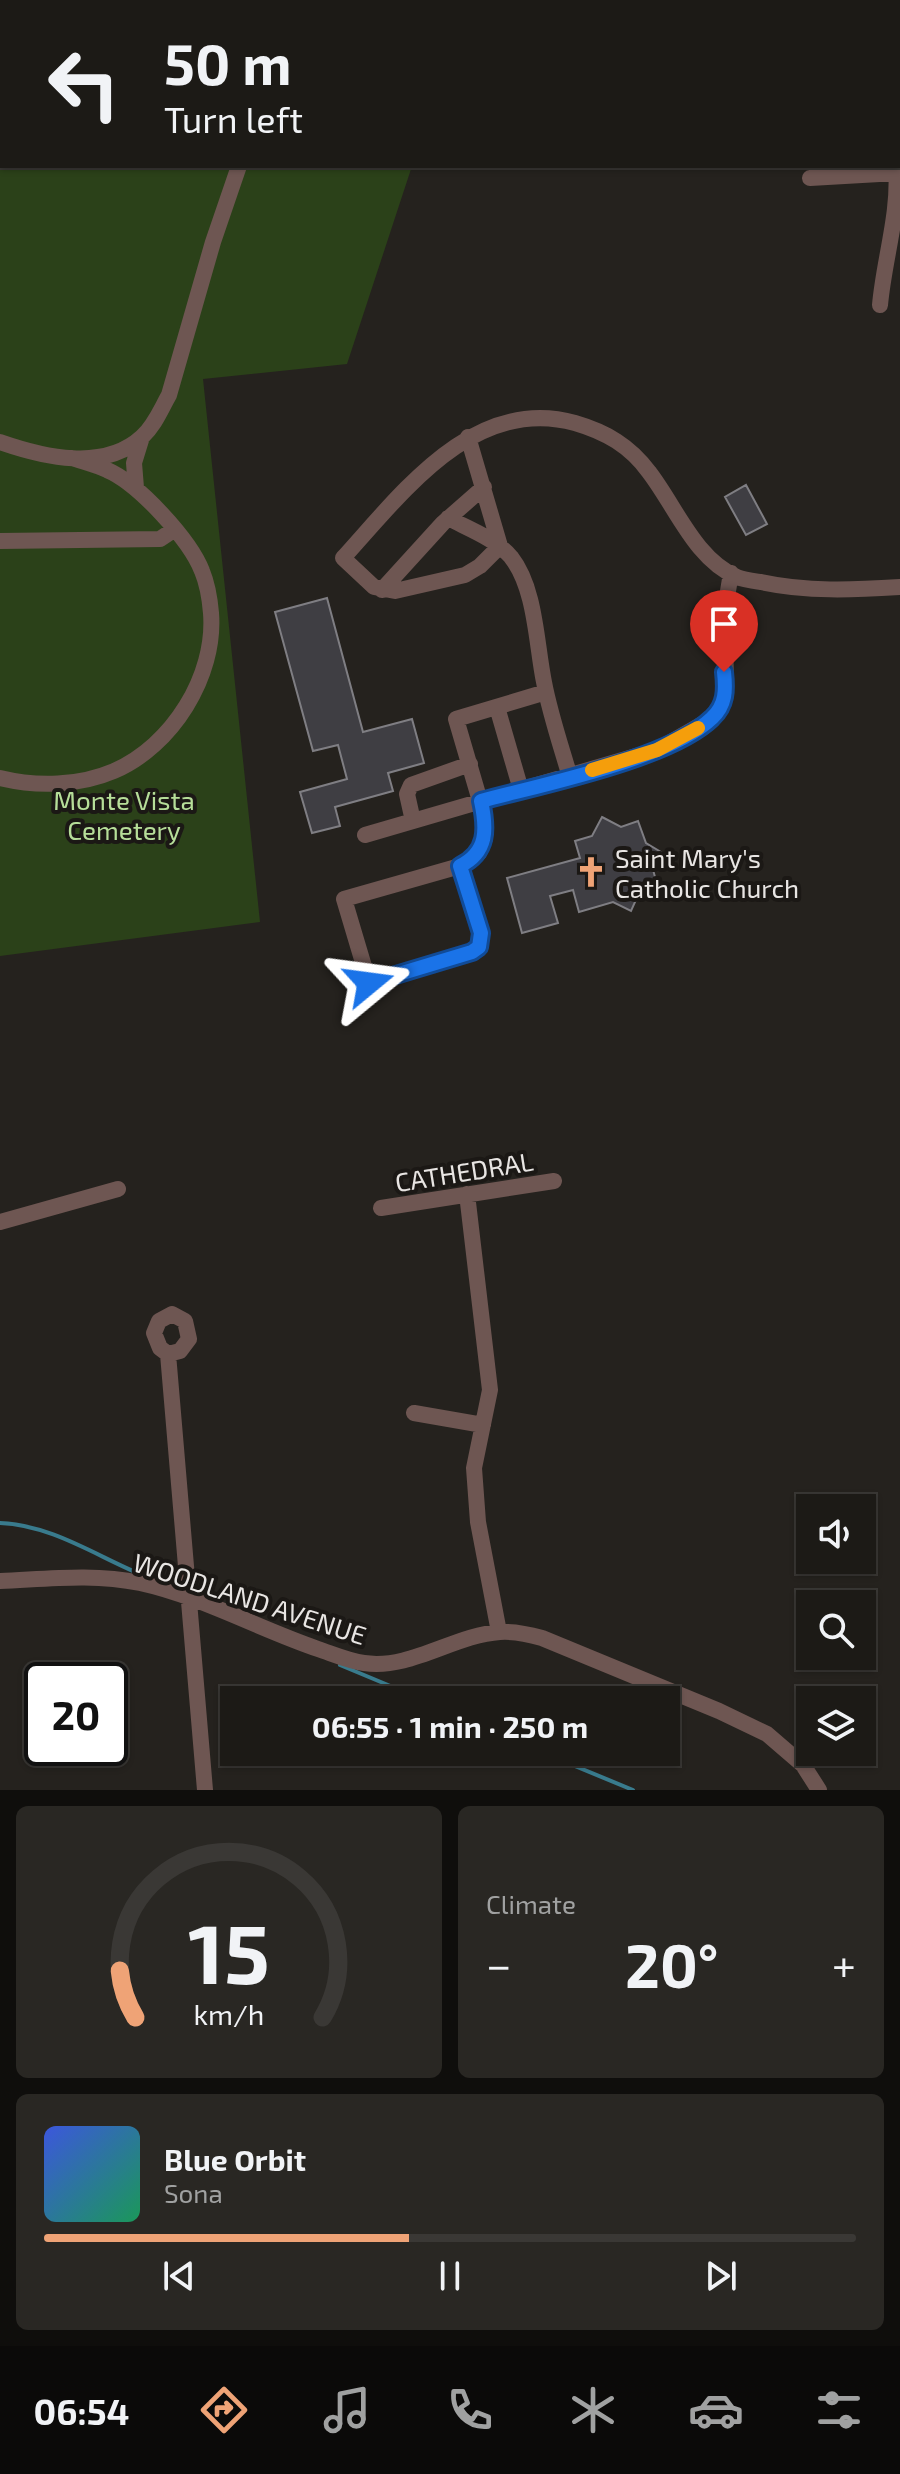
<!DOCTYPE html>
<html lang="en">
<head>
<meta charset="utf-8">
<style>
  body { margin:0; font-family:"Exo 2",sans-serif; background:#292723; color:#f1f3f6; height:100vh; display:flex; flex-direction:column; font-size:30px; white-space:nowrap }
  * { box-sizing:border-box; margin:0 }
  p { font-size:26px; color:#a0a1a1 }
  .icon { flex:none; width:44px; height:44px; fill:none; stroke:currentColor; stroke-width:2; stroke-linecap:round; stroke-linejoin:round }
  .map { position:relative; height:1790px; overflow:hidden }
  .drawer { display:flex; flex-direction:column; gap:16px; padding:16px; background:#0f0e0c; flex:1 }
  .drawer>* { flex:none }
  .hud { position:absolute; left:0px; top:0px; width:900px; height:168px; box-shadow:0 2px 6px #0004,0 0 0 2px #3a3835; background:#1c1a16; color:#f1f3f6; overflow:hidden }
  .buttons { position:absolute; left:796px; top:1494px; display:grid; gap:16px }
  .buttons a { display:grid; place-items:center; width:80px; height:80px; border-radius:0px; background:#1c1a16; box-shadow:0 2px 6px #0004,0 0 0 2px #3a3835; font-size:40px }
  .speed { position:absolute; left:24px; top:1662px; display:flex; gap:16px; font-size:40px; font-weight:700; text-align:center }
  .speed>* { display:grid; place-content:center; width:104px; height:104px; border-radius:50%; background:#1c1a16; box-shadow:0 2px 6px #0004,0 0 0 2px #3a3835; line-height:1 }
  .speed .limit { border:4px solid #111; border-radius:12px; background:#fff; color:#111 }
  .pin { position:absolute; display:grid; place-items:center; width:68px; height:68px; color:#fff; margin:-82px -34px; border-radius:50% 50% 50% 0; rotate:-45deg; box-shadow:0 0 8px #0007 }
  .pin .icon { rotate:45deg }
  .me { position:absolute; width:88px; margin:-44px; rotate:74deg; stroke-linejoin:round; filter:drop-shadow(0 0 6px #0008) }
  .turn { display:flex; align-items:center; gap:28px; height:168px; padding:0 32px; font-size:36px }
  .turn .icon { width:104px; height:104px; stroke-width:2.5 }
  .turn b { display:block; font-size:56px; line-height:68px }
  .big { font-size:60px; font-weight:700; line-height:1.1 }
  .drawer .tile { flex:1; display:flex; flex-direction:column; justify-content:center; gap:12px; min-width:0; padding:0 28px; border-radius:12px; background:#292723 }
  .drawer .dial { align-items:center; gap:0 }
  .dial svg { height:208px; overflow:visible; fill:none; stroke:#3a3835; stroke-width:7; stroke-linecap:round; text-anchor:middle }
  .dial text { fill:#f1f3f6; stroke:none }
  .song { display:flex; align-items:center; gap:24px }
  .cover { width:96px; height:96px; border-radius:12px; background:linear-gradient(135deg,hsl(230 70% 55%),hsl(150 70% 35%)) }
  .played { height:8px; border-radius:4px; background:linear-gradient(90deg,#efa376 45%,#3a3835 45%) }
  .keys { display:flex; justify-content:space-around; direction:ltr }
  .heat { display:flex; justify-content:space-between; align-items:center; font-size:44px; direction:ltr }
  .drawer .tiles { flex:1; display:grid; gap:16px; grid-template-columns:1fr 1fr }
  .tile:last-child { grid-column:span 2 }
  .trip { position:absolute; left:220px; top:1686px; width:460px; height:80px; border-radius:0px; background:#1c1a16; box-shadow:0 2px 6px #0004,0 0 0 2px #3a3835; font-weight:700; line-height:80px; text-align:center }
  .dock { display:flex; height:128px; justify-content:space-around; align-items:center; background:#0b0a09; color:#a0a1a1 }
  .dock .icon { width:56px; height:56px }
  .dock .on { color:#efa376 }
  .dock b { font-size:36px; color:#f1f3f6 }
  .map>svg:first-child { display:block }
</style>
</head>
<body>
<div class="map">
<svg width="900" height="1790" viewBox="0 0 900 1790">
  <rect width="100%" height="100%" fill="#25221e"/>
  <path fill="#2b4119" d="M0,0L391,2H2V166H412L347,364L203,379L260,922L0,956Z"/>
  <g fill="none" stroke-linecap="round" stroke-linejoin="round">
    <path stroke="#397b8d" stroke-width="4" d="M0,1523C53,1525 99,1558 147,1577
      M340,1665L424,1700
      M541,1752L633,1790"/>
  </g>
  <path fill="#3f3e43" stroke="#7f7e83" stroke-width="2" d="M746,485L767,524L746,535L725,497Z
    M327,598L363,732L412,719L424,763L388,773L393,791L335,807L340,826L312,833L300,792L347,779L338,745L313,751L275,612Z
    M602,817L621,827L638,821L646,843L661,852L652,866L658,888L639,893L631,911L613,902L579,912L573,890L550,896L558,923L522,933L507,878L580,858L575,841L592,836Z"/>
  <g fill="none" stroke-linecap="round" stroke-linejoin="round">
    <path stroke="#6e5652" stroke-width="16" d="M91,0V2
      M374,0L375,2
      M292,2V0
      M885,2V0
      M0,155H2
      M810,178L897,173
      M880,305C884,259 900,213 896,166
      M468,437L500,546L480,566L465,575L395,591L374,587L343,558C403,492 474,395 575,423C606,432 630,446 649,472C676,507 695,559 737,577C744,580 754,581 761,582C807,592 853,590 900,587
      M0,442C43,457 104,472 142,437C155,425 161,409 169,395L213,242L239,166
      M136,488L134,463L142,437
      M448,518C469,529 496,539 511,557C536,589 536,643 544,682C550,714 561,746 570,777
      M0,541L160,539L175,529
      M382,590L443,523L484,487
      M497,707L521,790
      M0,778C37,787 79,786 114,771C172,746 216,676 211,613C210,601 207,583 202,571C190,540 138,483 107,470C96,465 84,462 72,458
      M413,821L407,794L411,785L470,764
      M365,835L657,750L713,718L722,705L726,691L725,609L731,573
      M460,866L481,933L479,947L472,952L369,983L344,899L460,866L479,853L485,838V818L456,719L546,692
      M467,1194L490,1390L474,1468L478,1522L499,1632
      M381,1208L554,1181
      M0,1222L118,1189
      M168,1354L180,1351L189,1339L185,1321L172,1314L159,1321L154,1333L160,1348L168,1354L205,1790
      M414,1413L483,1425
      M0,1581C47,1579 93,1573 140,1583C200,1596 259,1629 318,1649C333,1654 349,1661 364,1663C411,1670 454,1635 500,1632C515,1631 528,1634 542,1638L719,1711L767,1734L803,1765L819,1790"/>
  </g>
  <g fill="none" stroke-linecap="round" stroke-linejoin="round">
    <defs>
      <path id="route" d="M369,983L472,952L479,947L481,933L460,866C488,852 487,829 481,801C540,785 670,759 712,718C726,705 726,690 724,672"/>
    </defs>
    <use href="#route" stroke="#114b97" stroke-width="20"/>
    <use href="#route" stroke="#1a73e8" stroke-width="14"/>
    <path stroke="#f59e0b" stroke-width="14" d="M592,770L657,750L698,728"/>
  </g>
  <defs>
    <symbol id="church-bare" viewBox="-9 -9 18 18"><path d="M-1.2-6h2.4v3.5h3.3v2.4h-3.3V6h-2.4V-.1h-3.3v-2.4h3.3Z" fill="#efa376" stroke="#1b1815" stroke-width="2.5" paint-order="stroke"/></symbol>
  </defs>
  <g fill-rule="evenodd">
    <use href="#church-bare" x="569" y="850" width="44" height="44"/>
  </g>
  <g text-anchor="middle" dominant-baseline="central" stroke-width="8" stroke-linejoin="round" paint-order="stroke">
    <g font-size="26" fill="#b6de99" stroke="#1b1815">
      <text x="124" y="799">Monte Vista<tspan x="124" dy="30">Cemetery</tspan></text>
    </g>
    <g font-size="26" fill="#e8e5e3" stroke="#1b1815" text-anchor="start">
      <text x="615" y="857">Saint Mary's<tspan x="615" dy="30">Catholic Church</tspan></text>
    </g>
    <g font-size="26" fill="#e8e5e3" stroke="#1b1815">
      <text transform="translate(464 1171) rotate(-9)">CATHEDRAL</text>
      <text transform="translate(250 1598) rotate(18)">WOODLAND AVENUE</text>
    </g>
  </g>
</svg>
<div class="buttons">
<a><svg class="icon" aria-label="sound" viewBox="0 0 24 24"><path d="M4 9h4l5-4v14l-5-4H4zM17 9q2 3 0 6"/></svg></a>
<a><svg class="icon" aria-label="search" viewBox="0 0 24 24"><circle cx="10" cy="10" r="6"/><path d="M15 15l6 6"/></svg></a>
<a><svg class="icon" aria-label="layers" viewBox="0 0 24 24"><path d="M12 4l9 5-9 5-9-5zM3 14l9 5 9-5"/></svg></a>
</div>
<div class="speed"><div class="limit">20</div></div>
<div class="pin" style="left:724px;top:672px;background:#d93025"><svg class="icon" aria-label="arrive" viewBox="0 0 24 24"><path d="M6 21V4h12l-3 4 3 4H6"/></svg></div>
<svg class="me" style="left:369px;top:983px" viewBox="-20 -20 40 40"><path d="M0-17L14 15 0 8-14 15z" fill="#1a73e8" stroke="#fff" stroke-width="4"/></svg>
<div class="trip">06:55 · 1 min · 250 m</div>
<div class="hud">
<div class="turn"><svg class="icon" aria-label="left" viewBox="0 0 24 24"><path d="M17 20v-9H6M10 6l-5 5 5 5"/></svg><div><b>50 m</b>Turn left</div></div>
</div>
</div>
<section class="drawer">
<div class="tiles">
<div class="tile dial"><svg viewBox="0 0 100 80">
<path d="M14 69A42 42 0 1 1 86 69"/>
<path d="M14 69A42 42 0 0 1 8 51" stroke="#efa376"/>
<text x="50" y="56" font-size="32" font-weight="700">15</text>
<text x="50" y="72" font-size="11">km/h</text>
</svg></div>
<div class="tile"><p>Climate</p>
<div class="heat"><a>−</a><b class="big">20°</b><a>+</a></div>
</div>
<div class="tile">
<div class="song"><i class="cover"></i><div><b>Blue Orbit</b><p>Sona</p></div></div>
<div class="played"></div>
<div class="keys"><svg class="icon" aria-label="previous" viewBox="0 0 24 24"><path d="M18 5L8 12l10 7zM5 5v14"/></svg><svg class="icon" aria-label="pause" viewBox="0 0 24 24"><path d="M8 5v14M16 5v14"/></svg><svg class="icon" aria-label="next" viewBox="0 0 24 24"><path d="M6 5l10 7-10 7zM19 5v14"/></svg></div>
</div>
</div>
</section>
<nav class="dock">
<b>06:54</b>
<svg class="icon on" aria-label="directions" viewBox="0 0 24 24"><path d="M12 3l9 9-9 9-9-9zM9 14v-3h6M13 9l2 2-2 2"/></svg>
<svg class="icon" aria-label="music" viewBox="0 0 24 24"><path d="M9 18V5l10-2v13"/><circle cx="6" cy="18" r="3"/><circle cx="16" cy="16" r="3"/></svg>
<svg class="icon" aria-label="phone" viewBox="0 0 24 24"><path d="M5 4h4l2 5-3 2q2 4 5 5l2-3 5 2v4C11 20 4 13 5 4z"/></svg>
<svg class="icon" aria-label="climate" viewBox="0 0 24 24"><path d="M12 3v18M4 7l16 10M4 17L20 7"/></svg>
<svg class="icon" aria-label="car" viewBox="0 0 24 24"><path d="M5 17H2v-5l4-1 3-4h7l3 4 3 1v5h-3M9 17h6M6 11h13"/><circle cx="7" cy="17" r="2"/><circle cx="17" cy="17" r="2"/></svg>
<svg class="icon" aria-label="filters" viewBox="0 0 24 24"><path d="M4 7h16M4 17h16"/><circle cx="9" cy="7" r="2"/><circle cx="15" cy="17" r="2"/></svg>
</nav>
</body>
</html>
